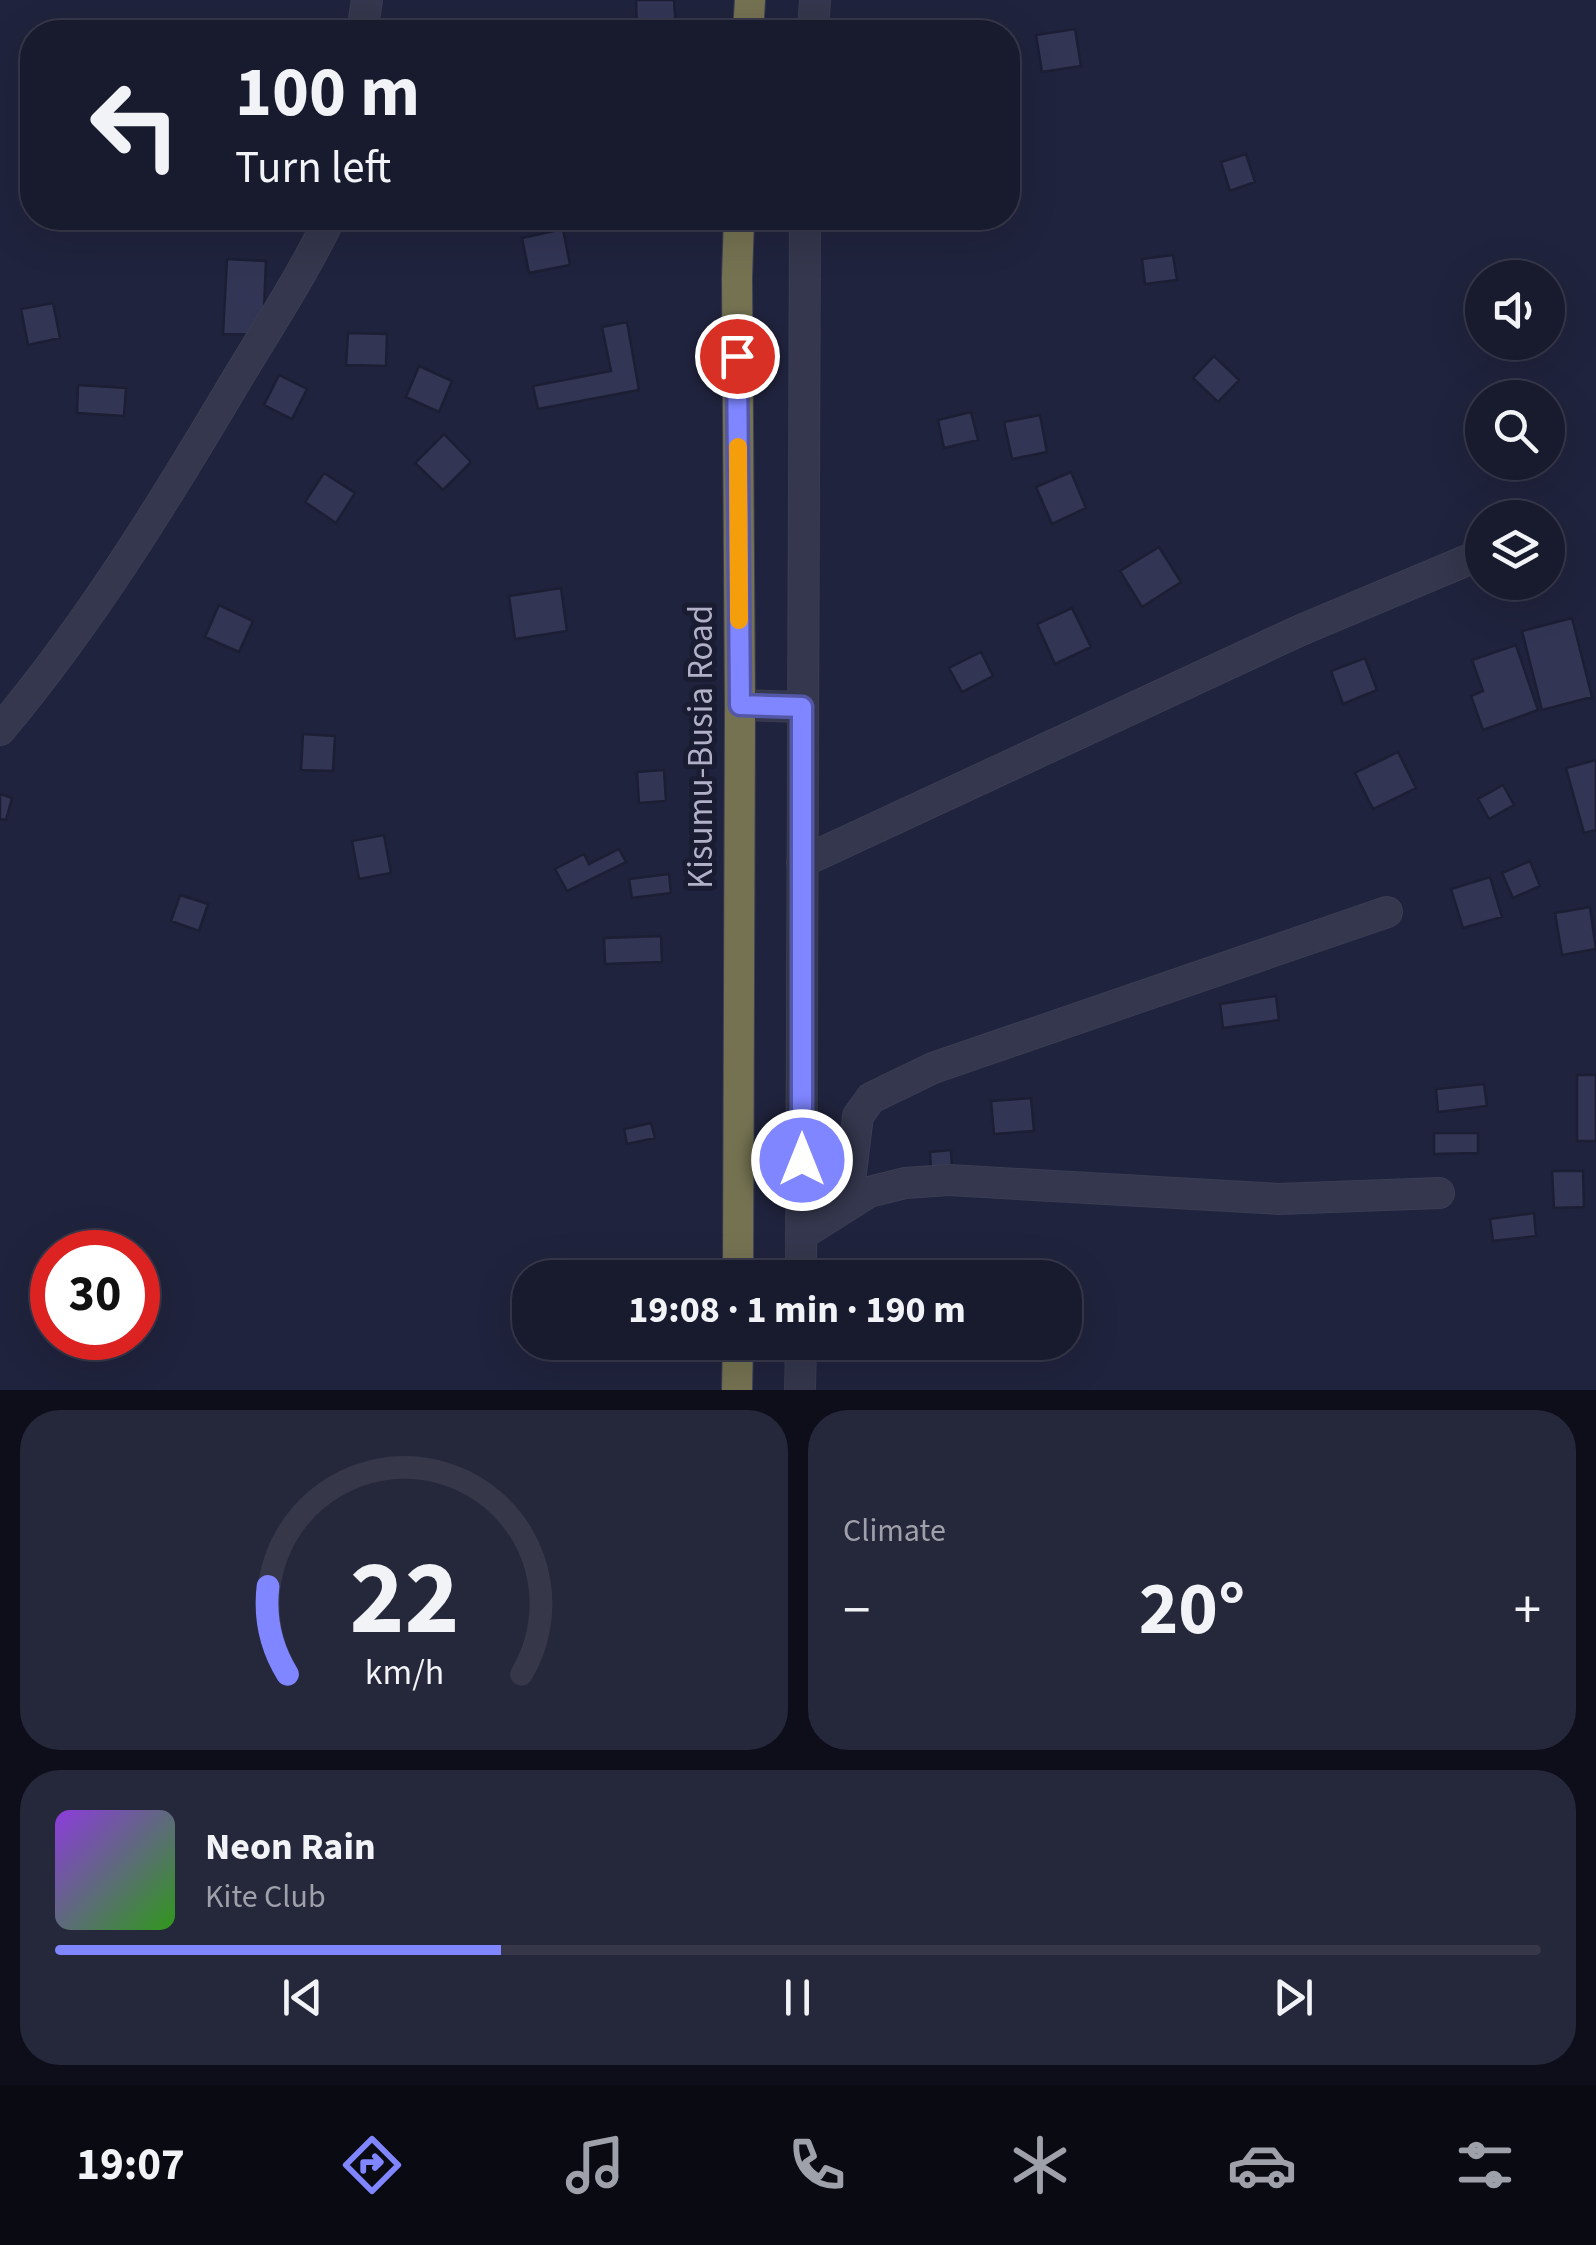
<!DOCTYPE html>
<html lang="en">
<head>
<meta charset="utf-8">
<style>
  body { margin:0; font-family:"Source Sans 3",sans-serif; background:#25273a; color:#f1f3f6; height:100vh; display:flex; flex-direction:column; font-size:38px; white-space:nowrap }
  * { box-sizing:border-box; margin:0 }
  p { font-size:32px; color:#9fa1aa }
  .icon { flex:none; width:55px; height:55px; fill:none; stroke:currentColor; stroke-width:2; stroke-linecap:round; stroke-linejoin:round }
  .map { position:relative; height:1390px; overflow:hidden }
  .panel { display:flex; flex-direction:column; gap:20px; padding:20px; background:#0d0e19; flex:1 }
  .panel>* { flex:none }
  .top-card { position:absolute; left:20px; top:20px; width:1000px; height:210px; border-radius:40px; box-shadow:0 10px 40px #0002,0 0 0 2px #36384a; background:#181a2e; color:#f1f3f6; overflow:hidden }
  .buttons { position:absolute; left:1465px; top:260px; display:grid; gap:20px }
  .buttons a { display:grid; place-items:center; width:100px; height:100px; border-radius:50%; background:#181a2e; box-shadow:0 10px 40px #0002,0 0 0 2px #36384a; font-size:50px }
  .speed { position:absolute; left:30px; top:1230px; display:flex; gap:20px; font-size:50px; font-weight:700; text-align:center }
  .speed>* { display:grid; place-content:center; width:130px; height:130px; border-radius:50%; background:#181a2e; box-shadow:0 10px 40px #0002,0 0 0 2px #36384a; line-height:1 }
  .speed .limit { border:15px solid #d22; background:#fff; color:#111 }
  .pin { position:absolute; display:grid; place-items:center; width:85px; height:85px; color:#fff; margin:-42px; border:5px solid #fff; border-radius:50%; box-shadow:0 2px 10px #0007 }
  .me { position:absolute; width:110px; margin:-55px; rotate:0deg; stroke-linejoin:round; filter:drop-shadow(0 0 8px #0008) }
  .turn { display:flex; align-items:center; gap:35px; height:210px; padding:0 50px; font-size:45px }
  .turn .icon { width:130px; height:130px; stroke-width:2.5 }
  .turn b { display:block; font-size:70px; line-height:85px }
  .big { font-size:75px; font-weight:700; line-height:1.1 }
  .panel .card { flex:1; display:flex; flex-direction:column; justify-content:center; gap:15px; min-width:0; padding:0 35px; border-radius:40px; background:#25273a }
  .panel .dial { align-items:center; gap:0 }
  .dial svg { height:260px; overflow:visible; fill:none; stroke:#36384a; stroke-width:7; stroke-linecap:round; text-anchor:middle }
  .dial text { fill:#f1f3f6; stroke:none }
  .song { display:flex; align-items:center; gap:30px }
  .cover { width:120px; height:120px; border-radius:15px; background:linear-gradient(135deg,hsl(270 70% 55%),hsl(110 70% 35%)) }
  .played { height:10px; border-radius:5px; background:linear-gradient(90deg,#7f86ff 30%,#36384a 30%) }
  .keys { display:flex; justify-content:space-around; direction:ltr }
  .heat { display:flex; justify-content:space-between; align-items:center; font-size:55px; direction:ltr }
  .panel .tiles { flex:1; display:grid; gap:20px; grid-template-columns:1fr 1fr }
  .card:last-child { grid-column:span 2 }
  .trip { position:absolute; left:512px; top:1260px; width:570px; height:100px; border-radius:40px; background:#181a2e; box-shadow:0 10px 40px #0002,0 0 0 2px #36384a; font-weight:700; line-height:100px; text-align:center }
  .tabs { display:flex; height:160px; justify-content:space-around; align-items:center; background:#0a0a12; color:#9fa1aa }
  .tabs .icon { width:70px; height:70px }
  .tabs .selected { color:#7f86ff }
  .tabs b { font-size:45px; color:#f1f3f6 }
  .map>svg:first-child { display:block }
</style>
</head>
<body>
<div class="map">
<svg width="1596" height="1390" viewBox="0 0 1596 1390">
  <rect width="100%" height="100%" fill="#20233d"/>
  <path fill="#323554" stroke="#1c1e34" stroke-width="2.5" d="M636,0H674L676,29L637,31Z
    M1075,29L1081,66L1042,72L1036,35Z
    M1246,154L1255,182L1230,191L1221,162Z
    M563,229L570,265L529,273L522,238Z
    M1173,255L1177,280L1145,284L1142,259Z
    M227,259L266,261L263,335L223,334Z
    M53,303L60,338L28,345L21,309Z
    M627,322L639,390L538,409L533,386L611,371L602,327Z
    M348,333L387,334L386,366L346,365Z
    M1214,356L1239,380L1218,402L1193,378Z
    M419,366L452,381L439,412L406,397Z
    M279,375L307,389L292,419L264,405Z
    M78,385L126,388L124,416L77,413Z
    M971,412L978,440L944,448L938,420Z
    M1040,415L1047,452L1012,459L1004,422Z
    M444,434L471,462L443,490L415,463Z
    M1071,472L1086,508L1052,524L1036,487Z
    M324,473L355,493L336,523L305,502Z
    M1159,547L1181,582L1142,607L1120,571Z
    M561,588L567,631L515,639L509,596Z
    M219,605L253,621L239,652L205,637Z
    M1072,608L1091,647L1055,664L1037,624Z
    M1572,618L1592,697L1542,710L1522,631Z
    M1516,645L1538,710L1483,730L1471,696L1483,691L1472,660Z
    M981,652L993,676L962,692L949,668Z
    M1365,658L1377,690L1343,704L1331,671Z
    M303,734L335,736L333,771L301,770Z
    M1398,752L1416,788L1373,809L1355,773Z
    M1596,760V830L1584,833L1566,768Z
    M664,770L666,801L639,803L637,772Z
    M1503,785L1514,805L1489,819L1478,799Z
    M0,794L12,798L6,820L0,819Z
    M384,835L391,873L359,879L352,841Z
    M619,849L626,862L567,891L555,869L584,854L589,864Z
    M1530,861L1540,886L1513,898L1502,873Z
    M669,874L671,893L632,898L629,879Z
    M1490,877L1502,917L1463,928L1451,889Z
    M180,895L208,904L199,931L171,921Z
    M1590,907L1596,949L1562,955L1555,913Z
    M661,936L662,962L605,964L604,938Z
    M1276,996L1279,1020L1223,1028L1220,1004Z
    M1577,1075H1596V1141H1577Z
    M1484,1084L1487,1106L1438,1112L1436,1089Z
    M1031,1098L1034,1131L994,1134L991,1101Z
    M651,1123L655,1138L627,1144L624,1129Z
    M1434,1133H1478V1153L1434,1154Z
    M951,1150L952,1167L931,1169L930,1152Z
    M1552,1171H1583L1584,1207L1554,1208Z
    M1534,1213L1536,1236L1493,1241L1490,1219Z"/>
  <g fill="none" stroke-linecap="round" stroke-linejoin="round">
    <defs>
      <path id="street" d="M362,32L367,0
        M813,32L815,0
        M740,705L802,707
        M0,730C88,625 161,507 231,389C265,332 301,278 330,218
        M802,862L1301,630L1482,554
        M847,1205L858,1116L871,1098L933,1068L1387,912
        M801,1235L869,1192L905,1183L949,1180L1279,1199L1439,1193
        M801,1278L805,218
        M800,1390L801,1342"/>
      <path id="highway" d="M748,32L750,0
        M738,1278L740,705L737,278L739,218
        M737,1390L738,1342"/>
    </defs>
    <use href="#street" stroke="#3b3d53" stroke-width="32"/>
    <use href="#highway" stroke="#3d3e55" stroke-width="32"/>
    <use href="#street" stroke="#34374d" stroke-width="30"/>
    <use href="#highway" stroke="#747251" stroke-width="30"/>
  </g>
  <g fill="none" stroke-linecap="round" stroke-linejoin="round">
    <defs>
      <path id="route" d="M737,356L740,705L802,707V1160"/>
    </defs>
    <use href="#route" stroke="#5357a6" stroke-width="25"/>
    <use href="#route" stroke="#7f86ff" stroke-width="18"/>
    <path stroke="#f59e0b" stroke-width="18" d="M738,447L739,620"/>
  </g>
  <g text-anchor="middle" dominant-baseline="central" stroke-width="10" stroke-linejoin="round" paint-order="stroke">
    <g font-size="35" fill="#b0b1c9" stroke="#1a1c32">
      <text transform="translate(701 747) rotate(-90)">Kisumu-Busia Road</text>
    </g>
  </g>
</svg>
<div class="buttons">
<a><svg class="icon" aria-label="sound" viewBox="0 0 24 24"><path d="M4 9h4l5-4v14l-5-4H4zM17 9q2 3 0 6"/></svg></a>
<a><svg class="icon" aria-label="search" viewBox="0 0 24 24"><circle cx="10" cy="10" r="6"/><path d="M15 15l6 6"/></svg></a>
<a><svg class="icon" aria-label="layers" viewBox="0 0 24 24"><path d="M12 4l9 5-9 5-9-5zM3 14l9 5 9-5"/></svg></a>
</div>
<div class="speed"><div class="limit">30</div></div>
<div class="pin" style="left:737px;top:356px;background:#d93025"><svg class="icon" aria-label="arrive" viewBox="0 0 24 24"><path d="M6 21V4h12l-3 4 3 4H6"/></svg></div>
<svg class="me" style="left:802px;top:1160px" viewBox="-20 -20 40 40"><circle r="17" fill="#7f86ff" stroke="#fff" stroke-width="3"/><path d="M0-11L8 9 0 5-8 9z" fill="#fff"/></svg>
<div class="trip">19:08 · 1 min · 190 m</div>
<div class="top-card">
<div class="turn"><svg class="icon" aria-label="left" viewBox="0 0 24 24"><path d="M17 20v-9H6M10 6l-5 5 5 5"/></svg><div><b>100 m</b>Turn left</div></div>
</div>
</div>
<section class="panel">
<div class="tiles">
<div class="card dial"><svg viewBox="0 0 100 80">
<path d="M14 69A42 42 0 1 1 86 69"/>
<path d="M14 69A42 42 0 0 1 8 42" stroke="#7f86ff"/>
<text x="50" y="56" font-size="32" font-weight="700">22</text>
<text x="50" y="72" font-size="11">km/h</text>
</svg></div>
<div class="card"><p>Climate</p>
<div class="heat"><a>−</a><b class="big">20°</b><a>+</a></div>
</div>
<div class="card">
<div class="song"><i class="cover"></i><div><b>Neon Rain</b><p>Kite Club</p></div></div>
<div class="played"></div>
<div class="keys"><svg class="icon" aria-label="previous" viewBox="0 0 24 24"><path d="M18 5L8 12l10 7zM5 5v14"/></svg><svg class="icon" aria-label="pause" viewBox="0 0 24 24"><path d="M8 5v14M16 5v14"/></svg><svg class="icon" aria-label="next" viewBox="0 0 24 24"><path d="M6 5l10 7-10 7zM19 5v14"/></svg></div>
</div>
</div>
</section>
<nav class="tabs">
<b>19:07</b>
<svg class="icon selected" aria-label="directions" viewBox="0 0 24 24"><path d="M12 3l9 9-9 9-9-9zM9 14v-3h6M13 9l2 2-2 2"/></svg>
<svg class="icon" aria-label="music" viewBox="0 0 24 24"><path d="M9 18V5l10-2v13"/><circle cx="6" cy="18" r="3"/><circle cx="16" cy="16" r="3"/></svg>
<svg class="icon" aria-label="phone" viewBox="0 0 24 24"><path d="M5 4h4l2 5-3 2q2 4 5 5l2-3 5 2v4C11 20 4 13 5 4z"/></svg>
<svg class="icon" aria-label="climate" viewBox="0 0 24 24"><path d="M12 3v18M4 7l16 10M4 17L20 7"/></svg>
<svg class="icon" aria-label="car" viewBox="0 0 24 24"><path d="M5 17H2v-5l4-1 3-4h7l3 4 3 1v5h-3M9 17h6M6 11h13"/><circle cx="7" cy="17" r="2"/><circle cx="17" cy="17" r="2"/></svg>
<svg class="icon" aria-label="filters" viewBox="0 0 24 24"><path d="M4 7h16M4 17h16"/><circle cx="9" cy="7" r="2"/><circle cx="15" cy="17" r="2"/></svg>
</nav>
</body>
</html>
